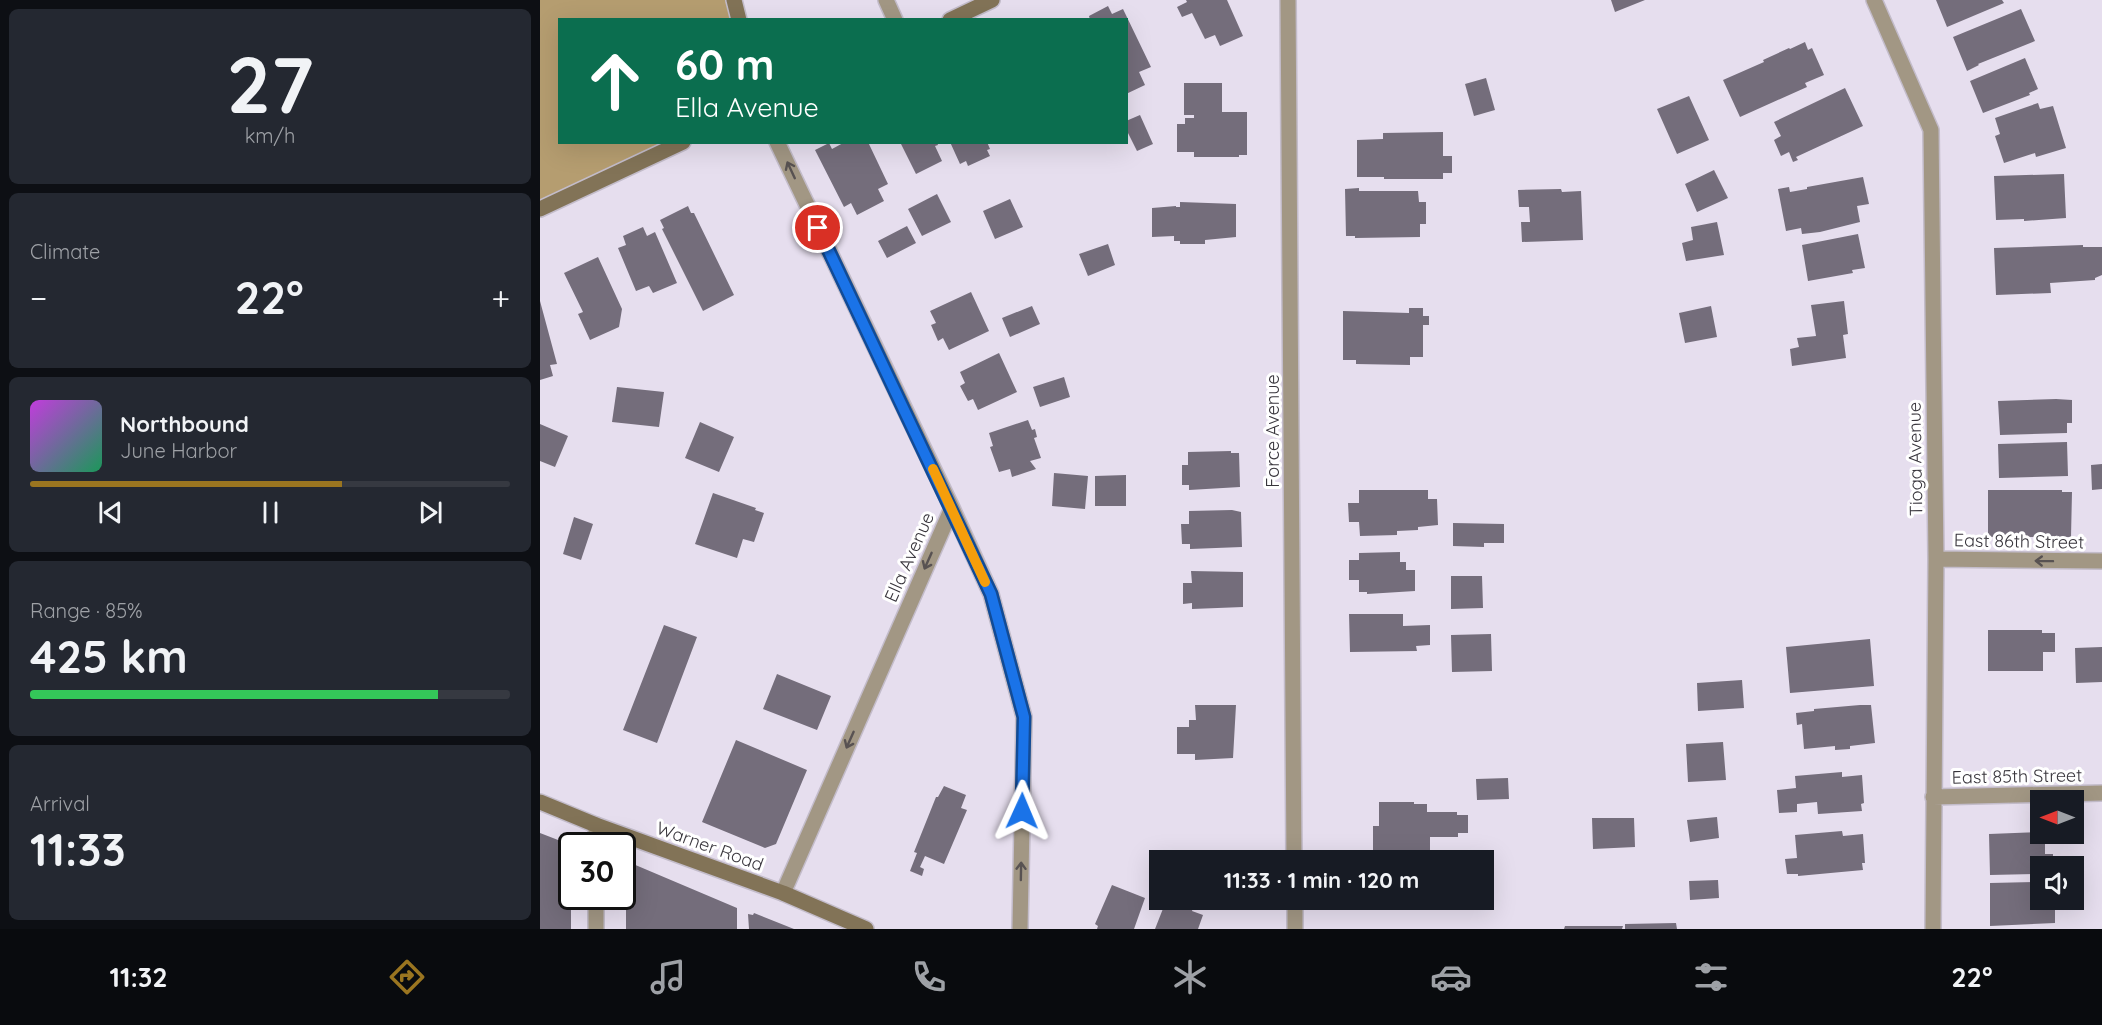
<!DOCTYPE html>
<html lang="en">
<head>
<meta charset="utf-8">
<style>
  body { margin:0; font-family:Quicksand,sans-serif; background:#242831; color:#f1f3f6; height:100vh; display:flex; flex-direction:column; font-size:22px; white-space:nowrap }
  * { box-sizing:border-box; margin:0 }
  p { font-size:20px; color:#9ea1a6 }
  .icon { flex:none; width:33px; height:33px; fill:none; stroke:currentColor; stroke-width:2; stroke-linecap:round; stroke-linejoin:round }
  .map { position:relative; flex:1; overflow:hidden }
  .drawer { display:flex; flex-direction:column; gap:9px; padding:9px; background:#0d0f14; width:540px }
  .drawer>* { flex:none }
  .guide { position:absolute; left:18px; top:18px; width:570px; height:126px; border-radius:0px; box-shadow:0 6px 24px #0002; background:#0b6e4f; color:#fff; overflow:hidden }
  .needle { width:39px; rotate:270deg }
  .fabs { position:absolute; left:1490px; top:790px; display:grid; gap:12px }
  .fabs a { display:grid; place-items:center; width:54px; height:54px; border-radius:0px; background:#171b24; box-shadow:0 6px 24px #0002; font-size:30px }
  .speed { position:absolute; left:18px; top:832px; display:flex; gap:12px; font-size:30px; font-weight:700; text-align:center }
  .speed>* { display:grid; place-content:center; width:78px; height:78px; border-radius:50%; background:#171b24; box-shadow:0 6px 24px #0002; line-height:1 }
  .speed .limit { border:3px solid #111; border-radius:9px; background:#fff; color:#111 }
  .pin { position:absolute; display:grid; place-items:center; width:51px; height:51px; color:#fff; margin:-26px; border:3px solid #fff; border-radius:50%; box-shadow:0 2px 6px #0007 }
  .me { position:absolute; width:66px; margin:-33px; rotate:1deg; stroke-linejoin:round; filter:drop-shadow(0 0 4px #0008) }
  .turn { display:flex; align-items:center; gap:21px; height:126px; padding:0 18px; font-size:27px }
  .turn .icon { width:78px; height:78px; stroke-width:2.5 }
  .turn b { display:block; font-size:42px; line-height:51px }
  .big { font-size:45px; font-weight:800; line-height:1.1 }
  .drawer .widget { flex:1; display:flex; flex-direction:column; justify-content:center; gap:9px; min-width:0; padding:0 21px; border-radius:9px; background:#242831 }
  .drawer .dial { align-items:center; gap:0 }
  .dial b { font-size:78px; line-height:1 }
  .song { display:flex; align-items:center; gap:18px }
  .cover { width:72px; height:72px; border-radius:9px; background:linear-gradient(135deg,hsl(290 70% 55%),hsl(150 70% 35%)) }
  .played { height:6px; border-radius:3px; background:linear-gradient(90deg,#9a7520 65%,#363941 65%) }
  .keys { display:flex; justify-content:space-around; direction:ltr }
  .heat { display:flex; justify-content:space-between; align-items:center; font-size:33px; direction:ltr }
  .charge { height:9px; border-radius:4px; background:linear-gradient(90deg,#34c759 85%,#363941 0) }
  .trip { position:absolute; left:609px; top:850px; width:345px; height:60px; border-radius:0px; background:#171b24; box-shadow:0 6px 24px #0002; font-weight:800; line-height:60px; text-align:center }
  .tab-bar { display:flex; height:96px; justify-content:space-around; align-items:center; background:#090b0e; color:#9ea1a6 }
  .tab-bar .icon { width:42px; height:42px }
  .tab-bar .on { color:#9a7520 }
  .tab-bar b { font-size:27px; color:#f1f3f6 }
  main { display:flex; flex:1; min-height:0 }
  .map>svg:first-child { display:block }
</style>
</head>
<body>
<main>
<section class="drawer">
<div class="widget dial"><b>27</b><p>km/h</p></div>
<div class="widget"><p>Climate</p>
<div class="heat"><a>−</a><b class="big">22°</b><a>+</a></div>
</div>
<div class="widget">
<div class="song"><i class="cover"></i><div><b>Northbound</b><p>June Harbor</p></div></div>
<div class="played"></div>
<div class="keys"><svg class="icon" aria-label="previous" viewBox="0 0 24 24"><path d="M18 5L8 12l10 7zM5 5v14"/></svg><svg class="icon" aria-label="pause" viewBox="0 0 24 24"><path d="M8 5v14M16 5v14"/></svg><svg class="icon" aria-label="next" viewBox="0 0 24 24"><path d="M6 5l10 7-10 7zM19 5v14"/></svg></div>
</div>
<div class="widget"><p>Range · 85%</p><b class="big">425 km</b><div class="charge"></div></div>
<div class="widget"><p>Arrival</p><b class="big">11:33</b></div>
</section>
<div class="map">
<svg width="1562" height="929" viewBox="0 0 1562 929">
  <rect width="100%" height="100%" fill="#e6deee"/>
  <path fill="#b59d70" d="M0,0H194L199,19L20,20V142L143,143L0,209Z"/>
  <path fill="#746d7b" d="M646,0H687L703,36L680,46L675,35L665,39L652,13L642,17L637,7L647,2Z
    M1071,0H1105L1075,12Z
    M1396,0H1462L1464,3L1407,27Z
    M568,6L572,14L583,9L611,67L599,72L605,85L586,94V20H550L549,16Z
    M1481,9L1495,41L1438,64L1439,65L1427,71L1413,37Z
    M1265,42L1268,50L1272,48L1284,75L1265,83L1267,87L1200,117L1183,80L1224,62L1223,60L1249,48L1250,49Z
    M1485,58L1498,89L1489,93L1490,95L1443,113L1430,81Z
    M946,78L955,110L934,116L925,84Z
    M644,83H682V112H707V155H699V157H654V152H637V124H645V118H654V115H644Z
    M1305,88L1323,126L1256,157L1258,160L1253,162L1249,152L1241,156L1234,140L1241,136L1234,122Z
    M1149,96L1169,140L1137,154L1117,109Z
    M1498,103L1500,109L1513,106L1526,148L1496,157L1495,153L1464,163L1455,136L1460,134L1455,118Z
    M600,115L613,144L597,151L586,129V121Z
    M903,132V156H912V173H903V179H844V177H817V140L843,139V133Z
    M305,142H328L348,184L338,189L344,201L317,215L311,203L304,207L275,150L289,143L292,149Z
    M360,142H397L398,145L395,146L402,161L376,174Z
    M410,142H447L450,149L447,150L450,156L428,166L426,161L420,164Z
    M1174,170L1188,198L1157,212L1145,184Z
    M1524,174L1526,218L1484,221V219L1456,220L1454,176Z
    M1323,177L1329,204L1317,206L1320,222L1280,232L1262,234L1261,228L1246,231L1238,189L1249,187L1250,192L1267,189V187Z
    M819,188V191H878L879,202H886V224H880V237L815,238V236H806L805,189Z
    M1021,189L1022,192L1041,191L1043,240L982,242L981,222H990L989,207H979L978,190Z
    M397,194L411,222L382,236L368,209Z
    M470,199L483,227L455,239L443,211Z
    M640,202L696,204V237L665,240V244H640V241H634V236L612,237V208L636,206V207H640Z
    M148,206L151,213H154L194,295L163,311L122,229L124,228L120,220Z
    M1177,222L1184,255L1146,261L1142,243L1153,240L1151,227Z
    M367,226L376,243L347,258L338,241Z
    M103,227L107,236L115,232L137,283L113,293L109,286L96,291L78,248L86,245L83,236Z
    M1318,234L1325,268L1312,270L1313,273L1268,281L1262,245Z
    M568,244L575,265L548,276L539,254Z
    M1543,245V247H1562V275L1555,278V280L1510,283L1511,293L1456,295L1454,248Z
    M58,257L82,309L79,327L50,340L38,314L43,312L24,273Z
    M431,292L449,331L409,350L403,338L398,341L391,325L396,323L390,311Z
    M0,301L17,364L10,365L13,376L0,380Z
    M1304,301L1308,334L1303,335L1306,358L1252,366L1250,349L1259,347L1257,338L1276,336L1271,305Z
    M492,306L500,324L470,337L462,318Z
    M1171,306L1177,337L1145,343L1139,313Z
    M869,308H883V316H889V325H883V357H870V365L816,364V360H803V311L869,313Z
    M459,353L477,392L438,410L433,399L428,401L420,386L425,383L420,372Z
    M524,377L530,397L500,407L493,387Z
    M77,387L124,392L119,427L72,422Z
    M1516,399L1532,400V423H1527V433L1460,435L1458,401Z
    M488,420L492,430L495,429L497,437L494,438L501,458L490,461L496,469L472,477L470,469L459,472L450,447L453,446L449,433Z
    M160,422L194,437L179,472L145,458Z
    M0,424L28,436L15,467L0,461Z
    M1527,442L1528,476L1459,478L1458,444Z
    M691,451V453H699L700,487L649,490V485H642V465H648V452Z
    M1562,464V489L1552,490L1551,465Z
    M514,473L548,476L545,509L512,506Z
    M586,475V506H555V476Z
    M819,490H888V499H897L898,525L878,527V530L857,531V535L820,536L819,522H809L808,503H819Z
    M1448,490H1522V492H1532L1531,537H1448Z
    M173,493L216,508L215,510L224,513L214,542L203,539L197,558L155,544Z
    M692,510L701,512L702,547L650,549V544H642L641,524H649V511Z
    M34,517L53,524L41,560L23,554Z
    M913,523L964,524V543H944V547L913,546Z
    M860,552V562H866V570H875V591L827,594V592H819V580H809V560H819V553Z
    M651,571L703,572V607L652,609V603L643,604V583H652Z
    M911,576H942L943,608L911,609Z
    M809,614H863V626L890,625V645L876,646L877,651L810,652Z
    M124,625L157,637L117,743L83,730Z
    M1448,630H1502V633H1515V652H1503V671H1448Z
    M951,634L952,671L912,672L911,635Z
    M1330,639L1334,686L1250,693L1246,647Z
    M1562,647V682L1536,683L1535,648Z
    M237,674L291,696L277,730L223,709Z
    M1202,680L1204,708L1158,711L1157,683Z
    M655,705H696L693,758L655,760V754H637V727H649V720H656Z
    M1320,705H1331L1335,743L1310,746V749L1295,750V746L1264,749L1262,724L1257,725L1256,713L1274,711V709Z
    M196,740L267,770L236,844L225,848L162,822Z
    M1183,742L1186,780L1148,782L1146,744Z
    M1302,772V777L1322,775L1324,803L1321,804L1322,811L1278,814L1277,802L1257,804V812L1239,813L1237,790L1256,788L1255,776Z
    M968,778L969,799L937,800L936,779Z
    M404,786L426,795L421,808L427,810L404,864L385,856L380,867L384,869L382,876L370,871L377,853L374,852L396,797H398Z
    M839,802H874V804H887V812H917V815H928V833H918V837H890V850H875V854H833V826H839Z
    M1177,817L1179,838L1150,842L1147,820Z
    M1052,818H1094L1095,847L1053,849Z
    M1302,831L1303,836L1323,834L1325,863H1322L1323,870L1258,876V874H1247L1245,859L1257,858L1255,835Z
    M1500,832L1505,834V854H1513V867H1500V874L1450,875L1449,834Z
    M0,833L31,845V929H0Z
    M86,861L197,908V929H86Z
    M1178,880L1179,898L1150,900L1149,881Z
    M1500,882V900H1506L1507,906H1515V923L1450,926V883Z
    M572,885L605,898L594,929H557L558,926L555,924Z
    M644,900L654,904L652,911L663,915L658,929H615L626,901L641,907Z
    M214,913L254,929H209L208,914L213,915Z
    M1136,923L1137,929H1085V924Z
    M1025,926H1083L1082,929H1024Z"/>
  <g fill="none" stroke-linecap="round" stroke-linejoin="round">
    <defs>
      <path id="lane" d="M346,0L355,20"/>
      <path id="street" d="M748,0L754,861
        M1334,0L1391,130L1396,559L1393,929
        M237,142L412,508L451,594L484,717L480,929
        M1396,559L1562,561
        M1393,797L1562,793
        M56,825V846
        M243,893L412,508
        M56,897V929
        M755,900V929"/>
      <path id="secondary" d="M194,0L199,20
        M410,20L452,0
        M0,209L143,142
        M0,802L56,825L243,893L326,929"/>
    </defs>
    <use href="#lane" stroke="#c3bcca" stroke-width="18"/>
    <use href="#street" stroke="#c3bcca" stroke-width="18"/>
    <use href="#secondary" stroke="#c3bcca" stroke-width="18"/>
    <use href="#lane" stroke="#a29784" stroke-width="15"/>
    <use href="#street" stroke="#a29784" stroke-width="15"/>
    <use href="#secondary" stroke="#827357" stroke-width="15"/>
  </g>
  <defs><path id="oneway-shaft" d="M-6 0H5M1.5-3L5.5 0L1.5 3" fill="none" stroke-width="1.6" stroke-linecap="round" stroke-linejoin="round" transform="scale(1.5)"/></defs>
  <g stroke="#585252">
    <use href="#oneway-shaft" transform="translate(251 170) rotate(-115)"/>
    <use href="#oneway-shaft" transform="translate(388 561) rotate(114)"/>
    <use href="#oneway-shaft" transform="translate(1504 561) rotate(-179)"/>
    <use href="#oneway-shaft" transform="translate(310 740) rotate(114)"/>
    <use href="#oneway-shaft" transform="translate(481 871) rotate(-89)"/>
  </g>
  <g fill="none" stroke-linecap="round" stroke-linejoin="round">
    <defs>
      <path id="route" d="M278,228L451,594L484,717L482,811"/>
    </defs>
    <use href="#route" stroke="#114b97" stroke-width="15"/>
    <use href="#route" stroke="#1a73e8" stroke-width="10"/>
    <path stroke="#f59e0b" stroke-width="10" d="M393,469L445,582"/>
  </g>
  <g text-anchor="middle" dominant-baseline="central" stroke-width="6" stroke-linejoin="round" paint-order="stroke">
    <g font-size="18" fill="#38353c" stroke="#fff">
      <text transform="translate(732 431) rotate(-90)">Force Avenue</text>
      <text transform="translate(1375 459) rotate(-91)">Tioga Avenue</text>
      <text transform="translate(1479 541) rotate(1)">East 86th Street</text>
      <text transform="translate(369 557) rotate(-66)">Ella Avenue</text>
      <text transform="translate(1477 776) rotate(-1)">East 85th Street</text>
      <text transform="translate(170 846) rotate(20)">Warner Road</text>
    </g>
  </g>
</svg>
<div class="fabs">
<a><svg class="needle" viewBox="-14 -14 28 28"><path d="M0-13l5 13h-10z" fill="#e53935"/><path d="M0 13l5-13h-10z" fill="#9ea1a6"/></svg></a>
<a><svg class="icon" aria-label="sound" viewBox="0 0 24 24"><path d="M4 9h4l5-4v14l-5-4H4zM17 9q2 3 0 6"/></svg></a>
</div>
<div class="speed"><div class="limit">30</div></div>
<div class="pin" style="left:278px;top:228px;background:#d93025"><svg class="icon" aria-label="arrive" viewBox="0 0 24 24"><path d="M6 21V4h12l-3 4 3 4H6"/></svg></div>
<svg class="me" style="left:482px;top:811px" viewBox="-20 -20 40 40"><path d="M0-17L14 15 0 8-14 15z" fill="#1a73e8" stroke="#fff" stroke-width="4"/></svg>
<div class="trip">11:33 · 1 min · 120 m</div>
<div class="guide">
<div class="turn"><svg class="icon" aria-label="ahead" viewBox="0 0 24 24"><path d="M12 20V5M6 11l6-6 6 6"/></svg><div><b>60 m</b>Ella Avenue</div></div>
</div>
</div>
</main>
<nav class="tab-bar">
<b>11:32</b>
<svg class="icon on" aria-label="directions" viewBox="0 0 24 24"><path d="M12 3l9 9-9 9-9-9zM9 14v-3h6M13 9l2 2-2 2"/></svg>
<svg class="icon" aria-label="music" viewBox="0 0 24 24"><path d="M9 18V5l10-2v13"/><circle cx="6" cy="18" r="3"/><circle cx="16" cy="16" r="3"/></svg>
<svg class="icon" aria-label="phone" viewBox="0 0 24 24"><path d="M5 4h4l2 5-3 2q2 4 5 5l2-3 5 2v4C11 20 4 13 5 4z"/></svg>
<svg class="icon" aria-label="climate" viewBox="0 0 24 24"><path d="M12 3v18M4 7l16 10M4 17L20 7"/></svg>
<svg class="icon" aria-label="car" viewBox="0 0 24 24"><path d="M5 17H2v-5l4-1 3-4h7l3 4 3 1v5h-3M9 17h6M6 11h13"/><circle cx="7" cy="17" r="2"/><circle cx="17" cy="17" r="2"/></svg>
<svg class="icon" aria-label="filters" viewBox="0 0 24 24"><path d="M4 7h16M4 17h16"/><circle cx="9" cy="7" r="2"/><circle cx="15" cy="17" r="2"/></svg>
<b>22°</b>
</nav>
</body>
</html>
